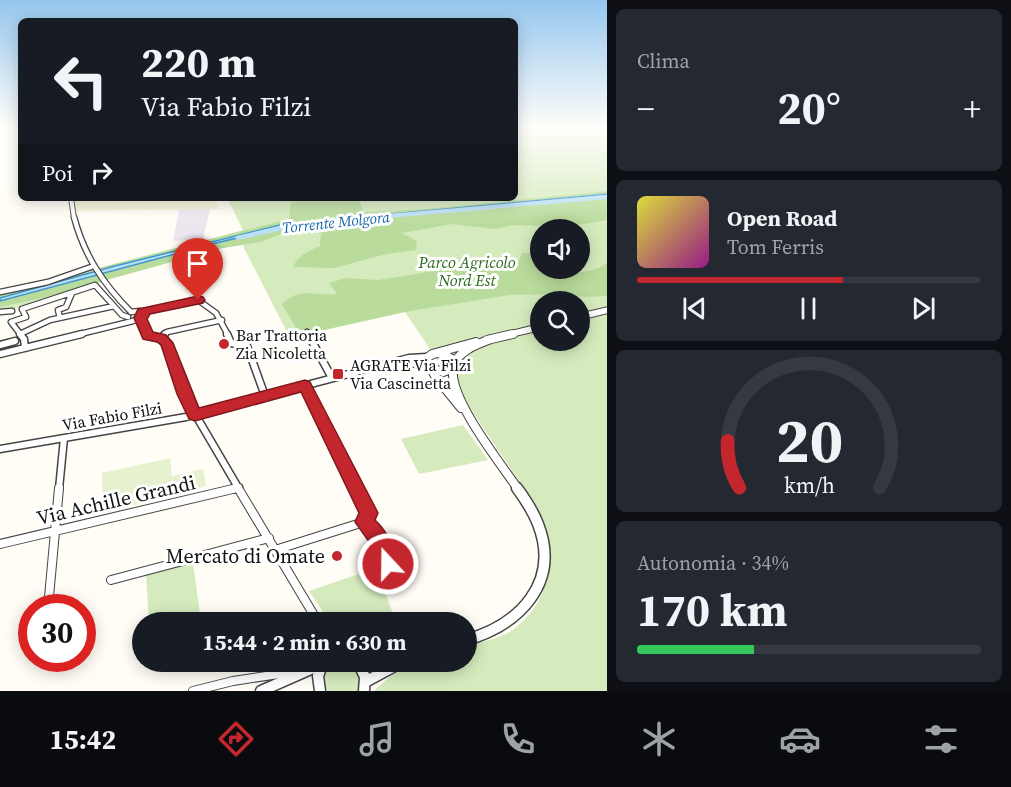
<!DOCTYPE html>
<html lang="it">
<head>
<meta charset="utf-8">
<style>
  body { margin:0; font-family:"Source Serif 4",serif; background:#242831; color:#f1f3f6; height:100vh; display:flex; flex-direction:column; font-size:22px; white-space:nowrap }
  * { box-sizing:border-box; margin:0 }
  p { font-size:20px; color:#9ea1a6 }
  .icon { flex:none; width:33px; height:33px; fill:none; stroke:currentColor; stroke-width:2; stroke-linecap:round; stroke-linejoin:round }
  .map { position:relative; flex:1; overflow:hidden }
  .drawer { display:flex; flex-direction:column; gap:9px; padding:9px; background:#0d0f14; width:404px }
  .drawer>* { flex:none }
  .banner { position:absolute; left:18px; top:18px; width:500px; height:183px; border-radius:9px; box-shadow:0 3px 15px #0003; background:#171b24; color:#f1f3f6; overflow:hidden }
  .tools { position:absolute; left:530px; top:219px; display:grid; gap:12px }
  .tools a { display:grid; place-items:center; width:60px; height:60px; border-radius:50%; background:#171b24; box-shadow:0 3px 15px #0003; font-size:30px }
  .speed { position:absolute; left:18px; top:594px; display:flex; gap:12px; font-size:30px; font-weight:700; text-align:center }
  .speed>* { display:grid; place-content:center; width:78px; height:78px; border-radius:50%; background:#171b24; box-shadow:0 3px 15px #0003; line-height:1 }
  .speed .limit { border:9px solid #d22; background:#fff; color:#111 }
  .pin { position:absolute; display:grid; place-items:center; width:51px; height:51px; color:#fff; margin:-62px -26px; border-radius:50% 50% 50% 0; rotate:-45deg; box-shadow:0 0 6px #0007 }
  .pin .icon { rotate:45deg }
  .me { position:absolute; width:66px; margin:-33px; rotate:339deg; stroke-linejoin:round; filter:drop-shadow(0 0 4px #0008) }
  .turn { display:flex; align-items:center; gap:21px; height:126px; padding:0 24px; font-size:27px }
  .turn .icon { width:78px; height:78px; stroke-width:2.5 }
  .turn b { display:block; font-size:42px; line-height:51px }
  .then { display:flex; align-items:center; height:57px; padding:0 24px; background:#0003; gap:12px; font-size:22px }
  .big { font-size:45px; font-weight:700; line-height:1.1 }
  .drawer .widget { flex:1; display:flex; flex-direction:column; justify-content:center; gap:9px; min-width:0; padding:0 21px; border-radius:9px; background:#242831 }
  .drawer .dial { align-items:center; gap:0 }
  .dial svg { height:156px; overflow:visible; fill:none; stroke:#363941; stroke-width:7; stroke-linecap:round; text-anchor:middle }
  .dial text { fill:#f1f3f6; stroke:none }
  .song { display:flex; align-items:center; gap:18px }
  .cover { width:72px; height:72px; border-radius:9px; background:linear-gradient(135deg,hsl(60 70% 55%),hsl(310 70% 35%)) }
  .played { height:6px; border-radius:3px; background:linear-gradient(90deg,#c4262e 60%,#363941 60%) }
  .keys { display:flex; justify-content:space-around; direction:ltr }
  .heat { display:flex; justify-content:space-between; align-items:center; font-size:33px; direction:ltr }
  .charge { height:9px; border-radius:4px; background:linear-gradient(90deg,#34c759 34%,#363941 0) }
  .trip { position:absolute; left:132px; top:612px; width:345px; height:60px; border-radius:30px; background:#171b24; box-shadow:0 3px 15px #0003; font-weight:700; line-height:60px; text-align:center }
  .dock { display:flex; height:96px; justify-content:space-around; align-items:center; background:#090b0e; color:#9ea1a6 }
  .dock .icon { width:42px; height:42px }
  .dock .on { color:#c4262e }
  .dock b { font-size:27px; color:#f1f3f6 }
  main { display:flex; flex:1; min-height:0 }
  .map>svg:first-child { display:block }
</style>
</head>
<body>
<main>
<div class="map">
<svg width="608" height="691" viewBox="0 0 608 691">
  <rect width="100%" height="100%" fill="#fffdf5"/>
  <path fill="#eee6ef" d="M179,209H210L203,239L173,241Z"/>
  <path fill="#f6f3d4" d="M74,198H215L219,209L76,211Z"/>
  <path fill="#d5ebbd" fill-rule="evenodd" d="M515,129H607V691H374C412,656 417,662 466,662L467,646C481,642 503,638 514,629C557,596 554,548 534,503L405,312L290,338L243,246L246,243L243,239L101,276L104,282L42,302L41,300L7,311V308L0,309V293L47,284L243,230L227,198H514ZM540,230H579V268H540ZM540,302H579V340H540Z
    M463,425L488,460L419,474L401,439Z
    M193,563L201,621L149,622L146,575Z
    M376,568L396,622H330L309,591Z
    M330,662H352C360,669 363,680 358,691H326L322,676Z"/>
  <path fill="#b9dc9c" d="M607,191V220L566,227L514,225L495,229L452,224L402,233L417,241L416,250L386,254L334,268L293,267C298,255 309,251 320,246L321,232L282,234L260,242L218,249L42,298L0,307V294L50,284L102,267L289,219L291,202L294,199L359,198L363,212L427,209Z
    M522,253H533L540,260V268C547,269 553,271 559,272C574,274 596,272 607,263V296L584,297L564,294L509,295L405,312L300,335L282,304C301,286 314,297 337,294L329,283L346,278L378,280L477,264L518,263Z"/>
  <path fill="#e6f2cf" d="M170,458L174,496L103,512L102,473Z
    M203,469L206,486L175,494L172,476Z"/>
  <path fill="#b9e0f7" stroke="#3f96cf" stroke-width="1.5" d="M607,194V196L325,221L280,228L216,243L0,301V298L115,266L284,224Z"/>
  <g fill="none" stroke-linecap="round" stroke-linejoin="round">
    <path fill="#b9e0f7" fill-rule="evenodd" d="M608,195V199L306,225L302,223L306,221Z
      M288,224H291V228L239,240L235,238L236,236Z"/>
    <defs>
      <path id="minor-far3" d="M71,198L74,218"/>
      <path id="minor-far2" d="M74,217C84,255 103,284 131,312
        M0,292L48,282L91,267
        M0,312L12,311
        M143,312L198,300L216,313L228,335
        M60,318L58,310L66,307L72,293
        M140,318L148,335
        M307,332L309,335
        M20,334L50,320L114,306
        M21,335L11,322L26,317L22,309L95,285L122,315L128,317
        M76,335L133,321L143,315L140,311L131,312
        M164,335L167,332L222,320"/>
      <path id="minor-far1" d="M20,334L24,339L25,348
        M147,334L148,336L161,338
        M227,334L231,343L247,346L265,396
        M308,334L332,378
        M161,338L173,357L188,402L239,489
        M161,338L165,334
        M0,345L15,341
        M0,354L82,334
        M404,361L431,368
        M305,385L357,489
        M0,449L186,417L409,358L427,357
        M59,489L64,438
        M231,489L239,487"/>
      <path id="minor" d="M238,488L318,622
        M364,522L380,541L388,564
        M0,544L237,488
        M275,550L364,522L369,513L356,488
        M111,580L269,538
        M48,608L59,488
        M193,691L233,681L299,671"/>
      <path id="tertiary-far2" d="M579,317L608,310
        M507,335L540,327"/>
      <path id="tertiary-far1" d="M491,339C477,344 455,352 453,369C449,399 501,464 518,489
        M487,340L513,334
        M432,354L476,342
        M454,365L452,359C442,353 435,350 426,359L435,376L461,408
        M431,368L443,372L453,368"/>
      <path id="tertiary" d="M466,640C519,625 561,583 538,524C533,511 525,499 517,488
        M358,662L365,677L364,691
        M365,682L402,662
        M261,691L320,665
        M320,691L318,676L323,662"/>
    </defs>
    <use href="#minor-far3" stroke="#444" stroke-width="6"/>
    <use href="#minor-far2" stroke="#444" stroke-width="7"/>
    <use href="#minor-far1" stroke="#444" stroke-width="9"/>
    <use href="#minor" stroke="#444" stroke-width="10"/>
    <use href="#tertiary-far2" stroke="#444" stroke-width="8"/>
    <use href="#tertiary-far1" stroke="#444" stroke-width="10"/>
    <use href="#tertiary" stroke="#444" stroke-width="13"/>
    <use href="#minor-far3" stroke="#fff" stroke-width="4"/>
    <use href="#minor-far2" stroke="#fff" stroke-width="4.5"/>
    <use href="#minor-far1" stroke="#fff" stroke-width="6"/>
    <use href="#minor" stroke="#fff" stroke-width="8"/>
    <use href="#tertiary-far2" stroke="#fff" stroke-width="6"/>
    <use href="#tertiary-far1" stroke="#fff" stroke-width="8"/>
    <use href="#tertiary" stroke="#fff" stroke-width="10"/>
  </g>
  <linearGradient id="sky" x2="0" y2="1"><stop stop-color="#95c6ee"/><stop offset="0.57" stop-color="#fffefa"/><stop offset="1" stop-color="#fffefa" stop-opacity="0"/></linearGradient>
  <rect width="608" height="225" fill="url(#sky)"/>
  <path fill="#c4262e" stroke="#7f191e" stroke-width="1.5" d="M198,296L203,297L205,300L203,303L150,314L147,319L153,332L166,335L173,343L199,408L305,380L310,382L375,507L378,513L375,520C388,532 394,546 398,564L395,571L388,573L381,571L375,550L355,522L359,513L301,392L195,421L189,419L177,394L161,345L157,342L143,339L134,318L138,309L143,308Z"/>
  <g fill="#c4262e" stroke="#fff" stroke-width="2">
    <circle cx="224" cy="344" r="6"/>
    <rect x="332" y="368" width="12" height="12" rx="3"/>
    <circle cx="337" cy="556" r="6"/>
  </g>
  <g text-anchor="middle" dominant-baseline="central" stroke-width="6" stroke-linejoin="round" paint-order="stroke">
    <g font-size="15" font-style="italic" fill="#1768a6" stroke="#fff">
      <text transform="translate(336 222) rotate(-6)">Torrente Molgora</text>
    </g>
    <g font-size="16" font-style="italic" fill="#2f6b1f" stroke="#fff">
      <text x="467" y="262">Parco Agricolo<tspan x="467" dy="18">Nord Est</tspan></text>
    </g>
    <g font-size="16" fill="#111" stroke="#fff" text-anchor="start">
      <text x="236" y="335">Bar Trattoria<tspan x="236" dy="18">Zia Nicoletta</tspan></text>
      <text x="350" y="365">AGRATE Via Filzi<tspan x="350" dy="18">Via Cascinetta</tspan></text>
    </g>
    <g font-size="16" fill="#111" stroke="#fff">
      <text transform="translate(112 416) rotate(-10)">Via Fabio Filzi</text>
    </g>
    <g font-size="20" fill="#111" stroke="#fff">
      <text transform="translate(116 500) rotate(-13)">Via Achille Grandi</text>
    </g>
    <g font-size="20" fill="#111" stroke="#fff" text-anchor="end">
      <text x="325" y="556">Mercato di Omate</text>
    </g>
  </g>
</svg>
<div class="tools">
<a><svg class="icon" aria-label="sound" viewBox="0 0 24 24"><path d="M4 9h4l5-4v14l-5-4H4zM17 9q2 3 0 6"/></svg></a>
<a><svg class="icon" aria-label="search" viewBox="0 0 24 24"><circle cx="10" cy="10" r="6"/><path d="M15 15l6 6"/></svg></a>
</div>
<div class="speed"><div class="limit">30</div></div>
<div class="pin" style="left:198px;top:300px;background:#d93025"><svg class="icon" aria-label="arrive" viewBox="0 0 24 24"><path d="M6 21V4h12l-3 4 3 4H6"/></svg></div>
<svg class="me" style="left:388px;top:564px" viewBox="-20 -20 40 40"><circle r="17" fill="#c4262e" stroke="#fff" stroke-width="3"/><path d="M0-11L8 9 0 5-8 9z" fill="#fff"/></svg>
<div class="trip">15:44 · 2 min · 630 m</div>
<div class="banner">
<div class="turn"><svg class="icon" aria-label="left" viewBox="0 0 24 24"><path d="M17 20v-9H6M10 6l-5 5 5 5"/></svg><div><b>220 m</b>Via Fabio Filzi</div></div>
<div class="then">Poi<svg class="icon" aria-label="right" viewBox="0 0 24 24"><path d="M7 20v-9h11M14 6l5 5-5 5"/></svg></div>
</div>
</div>
<section class="drawer">
<div class="widget"><p>Clima</p>
<div class="heat"><a>−</a><b class="big">20°</b><a>+</a></div>
</div>
<div class="widget">
<div class="song"><i class="cover"></i><div><b>Open Road</b><p>Tom Ferris</p></div></div>
<div class="played"></div>
<div class="keys"><svg class="icon" aria-label="previous" viewBox="0 0 24 24"><path d="M18 5L8 12l10 7zM5 5v14"/></svg><svg class="icon" aria-label="pause" viewBox="0 0 24 24"><path d="M8 5v14M16 5v14"/></svg><svg class="icon" aria-label="next" viewBox="0 0 24 24"><path d="M6 5l10 7-10 7zM19 5v14"/></svg></div>
</div>
<div class="widget dial"><svg viewBox="0 0 100 80">
<path d="M14 69A42 42 0 1 1 86 69"/>
<path d="M14 69A42 42 0 0 1 8 45" stroke="#c4262e"/>
<text x="50" y="56" font-size="32" font-weight="700">20</text>
<text x="50" y="72" font-size="11">km/h</text>
</svg></div>
<div class="widget"><p>Autonomia · 34%</p><b class="big">170 km</b><div class="charge"></div></div>
</section>
</main>
<nav class="dock">
<b>15:42</b>
<svg class="icon on" aria-label="directions" viewBox="0 0 24 24"><path d="M12 3l9 9-9 9-9-9zM9 14v-3h6M13 9l2 2-2 2"/></svg>
<svg class="icon" aria-label="music" viewBox="0 0 24 24"><path d="M9 18V5l10-2v13"/><circle cx="6" cy="18" r="3"/><circle cx="16" cy="16" r="3"/></svg>
<svg class="icon" aria-label="phone" viewBox="0 0 24 24"><path d="M5 4h4l2 5-3 2q2 4 5 5l2-3 5 2v4C11 20 4 13 5 4z"/></svg>
<svg class="icon" aria-label="climate" viewBox="0 0 24 24"><path d="M12 3v18M4 7l16 10M4 17L20 7"/></svg>
<svg class="icon" aria-label="car" viewBox="0 0 24 24"><path d="M5 17H2v-5l4-1 3-4h7l3 4 3 1v5h-3M9 17h6M6 11h13"/><circle cx="7" cy="17" r="2"/><circle cx="17" cy="17" r="2"/></svg>
<svg class="icon" aria-label="filters" viewBox="0 0 24 24"><path d="M4 7h16M4 17h16"/><circle cx="9" cy="7" r="2"/><circle cx="15" cy="17" r="2"/></svg>
</nav>
</body>
</html>
